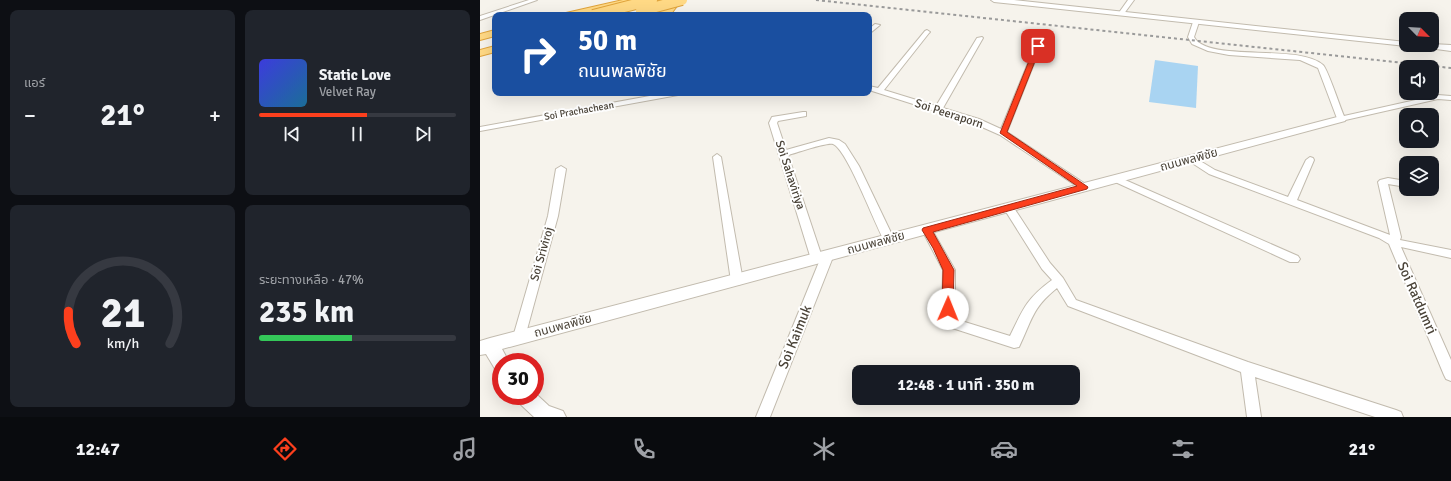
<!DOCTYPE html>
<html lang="th">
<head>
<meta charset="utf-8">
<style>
  body { margin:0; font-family:Signika,"Noto Sans Thai",sans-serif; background:#20242c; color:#f1f3f6; height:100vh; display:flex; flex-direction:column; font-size:15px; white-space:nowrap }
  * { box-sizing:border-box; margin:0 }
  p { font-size:13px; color:#9ea1a6 }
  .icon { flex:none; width:22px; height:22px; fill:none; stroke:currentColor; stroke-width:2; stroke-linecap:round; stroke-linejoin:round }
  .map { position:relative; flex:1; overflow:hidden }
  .side { display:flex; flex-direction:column; gap:10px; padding:10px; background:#0d0f14; width:480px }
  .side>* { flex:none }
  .hud { position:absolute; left:12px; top:12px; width:380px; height:84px; border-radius:8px; box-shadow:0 4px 16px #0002; background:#1a4fa0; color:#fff; overflow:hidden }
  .needle { width:26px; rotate:114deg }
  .fabs { position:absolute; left:919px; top:12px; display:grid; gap:8px }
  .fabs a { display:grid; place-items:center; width:40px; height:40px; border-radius:8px; background:#171b24; box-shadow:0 4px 16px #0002; font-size:20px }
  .speed { position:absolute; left:12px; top:353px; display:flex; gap:8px; font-size:20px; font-weight:700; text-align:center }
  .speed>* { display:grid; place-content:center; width:52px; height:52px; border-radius:50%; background:#171b24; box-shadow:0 4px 16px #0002; line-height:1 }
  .speed .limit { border:6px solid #d22; background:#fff; color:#111 }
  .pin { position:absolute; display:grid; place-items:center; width:34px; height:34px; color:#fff; margin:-17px; border-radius:8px; box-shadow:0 2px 6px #0006 }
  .me { position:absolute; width:44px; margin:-22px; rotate:1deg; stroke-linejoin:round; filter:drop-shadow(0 0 3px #0008) }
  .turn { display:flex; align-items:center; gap:14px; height:84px; padding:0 20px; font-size:18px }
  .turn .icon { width:52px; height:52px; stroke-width:2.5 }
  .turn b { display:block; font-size:28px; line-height:34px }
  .big { font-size:30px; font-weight:700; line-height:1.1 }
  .side .widget { flex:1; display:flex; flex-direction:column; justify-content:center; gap:6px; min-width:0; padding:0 14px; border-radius:8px; background:#20242c }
  .side .dial { align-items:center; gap:0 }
  .dial svg { height:104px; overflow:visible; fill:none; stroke:#363941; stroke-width:7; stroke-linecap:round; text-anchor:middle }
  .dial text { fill:#f1f3f6; stroke:none }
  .song { display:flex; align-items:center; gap:12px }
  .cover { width:48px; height:48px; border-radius:6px; background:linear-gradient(135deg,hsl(240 70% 55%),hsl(200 70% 35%)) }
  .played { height:4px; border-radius:2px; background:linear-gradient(90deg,#fc3f1d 55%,#363941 55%) }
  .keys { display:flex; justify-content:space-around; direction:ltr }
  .heat { display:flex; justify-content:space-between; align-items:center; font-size:22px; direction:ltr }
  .charge { height:6px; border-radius:3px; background:linear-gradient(90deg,#34c759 47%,#363941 0) }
  .side .tiles { flex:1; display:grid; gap:10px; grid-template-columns:repeat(2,1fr) }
  .trip { position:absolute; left:372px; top:365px; width:228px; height:40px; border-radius:8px; background:#171b24; box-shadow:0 4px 16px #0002; font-weight:700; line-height:40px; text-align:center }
  .tab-bar { display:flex; height:64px; justify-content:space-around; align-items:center; background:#090b0e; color:#9ea1a6 }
  .tab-bar .icon { width:28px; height:28px }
  .tab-bar .selected { color:#fc3f1d }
  .tab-bar b { font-size:18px; color:#f1f3f6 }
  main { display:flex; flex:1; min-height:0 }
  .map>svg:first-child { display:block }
</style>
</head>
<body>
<main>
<section class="side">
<div class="tiles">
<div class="widget"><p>แอร์</p>
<div class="heat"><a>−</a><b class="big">21°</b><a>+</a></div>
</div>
<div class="widget">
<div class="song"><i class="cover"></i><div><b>Static Love</b><p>Velvet Ray</p></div></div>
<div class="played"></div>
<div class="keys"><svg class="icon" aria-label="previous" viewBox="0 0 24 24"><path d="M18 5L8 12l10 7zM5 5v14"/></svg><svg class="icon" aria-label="pause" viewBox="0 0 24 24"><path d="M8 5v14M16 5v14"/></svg><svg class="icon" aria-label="next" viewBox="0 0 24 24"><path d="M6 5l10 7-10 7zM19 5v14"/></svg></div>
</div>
<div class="widget dial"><svg viewBox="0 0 100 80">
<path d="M14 69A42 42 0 1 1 86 69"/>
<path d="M14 69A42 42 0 0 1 8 44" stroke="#fc3f1d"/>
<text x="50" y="56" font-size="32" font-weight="700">21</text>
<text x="50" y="72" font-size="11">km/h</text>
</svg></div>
<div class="widget"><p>ระยะทางเหลือ · 47%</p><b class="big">235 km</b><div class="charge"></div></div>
</div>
</section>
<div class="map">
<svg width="971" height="417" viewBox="0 0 971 417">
  <rect width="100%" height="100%" fill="#f6f3ec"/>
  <path fill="#a9d4f2" d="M675,60L718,66L716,108L669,102Z"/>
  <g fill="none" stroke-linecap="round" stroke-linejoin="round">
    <defs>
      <path id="minor" d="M49,0H57L0,20V16Z
        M648,0H654L643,15H639L638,14Z
        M716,20L719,22L714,37C728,63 818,43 843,65C848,70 860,107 864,116L958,95L971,96V100L958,99L861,121H858L838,68L820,60L749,55L728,51L712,44L708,37L713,22Z
        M395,24L400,25L389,34V29Z
        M447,30L450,32L449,33L404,90L456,106L497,38L502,37L503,38L463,108L499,119L521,129L555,46L560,45L561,46L527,132L607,185L609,187L607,189H601L520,135L493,123L389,90V86L398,88L445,31Z
        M186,93H202L198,95L0,131V127Z
        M323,112H326V116L298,121L297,123L306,150L349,138L359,140L365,144L379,166L414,239L413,242H405C395,225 367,149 353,144C347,142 316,153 308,155L342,257L347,253L351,254L353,257L290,417H276L339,262H333L331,259L289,123L292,117Z
        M237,154L241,157L263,281L261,284L257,285L253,284L251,281L233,157Z
        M712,156L735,170L808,197L826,160L830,157L833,158L834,160L817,200L910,235L898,182L900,180L908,178L926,181V187L908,184L921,237L920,240L971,250V258L921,247L971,360V381L966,379L964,375L909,244L899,238L729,174L709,161L708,159Z
        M81,166L86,169L78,216L45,337L44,341L39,342L34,341L33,337L68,216L76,169Z
        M636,176L818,256L820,259L818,262H810L633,181L631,179L633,177Z
        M528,204L532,205L570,263L583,278L596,300L768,362L916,410L921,412L923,417H895L775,377L781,417H767L761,372L588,306L577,288C552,308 552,320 539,347L534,348L466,326L462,315L463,270L442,230L443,228H451L475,270V319L530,336C543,309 547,298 572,280L562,269L523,207Z"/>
      <path id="tertiary" d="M511,0H534L926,42V45H929L926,46L514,2Z
        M952,44L971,45V51L941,47L937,45H952Z
        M861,116L866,119L865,121L22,349L29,362H21V372L15,369L6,354L0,355V341L10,338Z
        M55,393L69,406L83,411L86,417H54L38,402L36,396H55Z"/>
      <path id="trunk" d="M143,0H160L158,2L102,15H84L86,13Z
        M170,0L192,3L197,6L191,14L170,15L172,13L185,10L186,8L170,4L168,2Z
        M15,30V36L0,40V34Z
        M15,46V52L0,56V50Z"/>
    </defs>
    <use href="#minor" stroke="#c2bbae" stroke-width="2"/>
    <use href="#tertiary" stroke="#c2bbae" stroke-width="2"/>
    <use href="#trunk" stroke="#e0a43c" stroke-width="2"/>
    <use href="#minor" fill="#fff" fill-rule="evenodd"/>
    <use href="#tertiary" fill="#fff" fill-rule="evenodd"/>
    <use href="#trunk" fill="#ffd985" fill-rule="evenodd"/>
    <path stroke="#9a9a9a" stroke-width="2" stroke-dasharray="3 3" stroke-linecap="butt" d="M336,0L971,68"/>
    <defs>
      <path id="trunk-bridge" d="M161,11L202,0
        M113,15L172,0"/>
    </defs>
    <use href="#trunk-bridge" stroke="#e0a43c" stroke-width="12" stroke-linecap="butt"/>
    <use href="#trunk-bridge" stroke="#ffd985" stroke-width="10"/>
  </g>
  <path fill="#fc3f1d" stroke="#a42913" d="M558,44L561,46L527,132L608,187L607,189L453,232L474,270L473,309L472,312L468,313L464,312L462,309L463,270L453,248L442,230L443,228L597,186L520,133L555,46Z"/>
  <g text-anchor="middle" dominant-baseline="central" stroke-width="4" stroke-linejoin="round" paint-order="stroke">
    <g font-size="10" fill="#4b4439" stroke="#fff">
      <text transform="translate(99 111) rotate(-10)">Soi Prachachean</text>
    </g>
    <g font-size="12" fill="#4b4439" stroke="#fff">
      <text transform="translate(469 114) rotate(18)">Soi Peeraporn</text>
      <text transform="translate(709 160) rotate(-15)">ถนนพลพิชัย</text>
      <text transform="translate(310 175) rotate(72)">Soi Sahaviriya</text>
      <text transform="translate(396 243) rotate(-15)">ถนนพลพิชัย</text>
      <text transform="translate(62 254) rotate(-74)">Soi Sriviroj</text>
      <text transform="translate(83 326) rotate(-15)">ถนนพลพิชัย</text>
    </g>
    <g font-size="14" fill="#4b4439" stroke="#fff">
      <text transform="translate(937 298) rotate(66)">Soi Ratdumri</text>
      <text transform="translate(315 337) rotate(-68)">Soi Kaimuk</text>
    </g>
  </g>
</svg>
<div class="fabs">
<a><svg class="needle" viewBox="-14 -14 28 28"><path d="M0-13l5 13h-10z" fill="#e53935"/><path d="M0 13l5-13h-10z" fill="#9ea1a6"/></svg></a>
<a><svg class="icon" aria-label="sound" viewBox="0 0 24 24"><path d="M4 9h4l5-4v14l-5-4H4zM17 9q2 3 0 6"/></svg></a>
<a><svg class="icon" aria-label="search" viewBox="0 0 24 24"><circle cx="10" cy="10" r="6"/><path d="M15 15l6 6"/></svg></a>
<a><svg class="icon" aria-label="layers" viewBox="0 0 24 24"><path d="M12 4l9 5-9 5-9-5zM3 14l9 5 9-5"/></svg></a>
</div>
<div class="speed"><div class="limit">30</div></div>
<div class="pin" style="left:558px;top:46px;background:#d93025"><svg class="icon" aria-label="arrive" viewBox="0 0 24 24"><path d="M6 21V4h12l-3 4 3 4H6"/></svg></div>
<svg class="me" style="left:468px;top:309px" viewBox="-20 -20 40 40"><circle r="19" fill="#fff"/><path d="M0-13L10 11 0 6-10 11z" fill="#fc3f1d"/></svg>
<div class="trip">12:48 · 1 นาที · 350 m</div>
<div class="hud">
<div class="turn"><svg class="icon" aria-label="right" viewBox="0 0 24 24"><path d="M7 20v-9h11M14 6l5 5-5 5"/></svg><div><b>50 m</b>ถนนพลพิชัย</div></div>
</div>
</div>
</main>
<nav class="tab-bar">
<b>12:47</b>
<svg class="icon selected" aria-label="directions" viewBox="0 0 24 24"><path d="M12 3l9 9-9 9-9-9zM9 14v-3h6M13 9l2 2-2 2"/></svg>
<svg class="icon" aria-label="music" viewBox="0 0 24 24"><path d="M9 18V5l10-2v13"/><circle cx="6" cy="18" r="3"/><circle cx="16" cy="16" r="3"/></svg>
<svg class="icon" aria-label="phone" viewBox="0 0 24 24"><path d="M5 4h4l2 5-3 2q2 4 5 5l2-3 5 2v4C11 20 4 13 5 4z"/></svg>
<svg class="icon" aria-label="climate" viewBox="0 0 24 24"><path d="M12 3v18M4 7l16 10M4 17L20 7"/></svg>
<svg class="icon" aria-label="car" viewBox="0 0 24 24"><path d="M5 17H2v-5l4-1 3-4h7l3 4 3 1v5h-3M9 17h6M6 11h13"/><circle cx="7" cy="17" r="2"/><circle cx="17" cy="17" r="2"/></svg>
<svg class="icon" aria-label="filters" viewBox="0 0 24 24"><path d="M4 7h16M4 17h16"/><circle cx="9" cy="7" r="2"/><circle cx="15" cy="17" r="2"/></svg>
<b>21°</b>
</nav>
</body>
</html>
